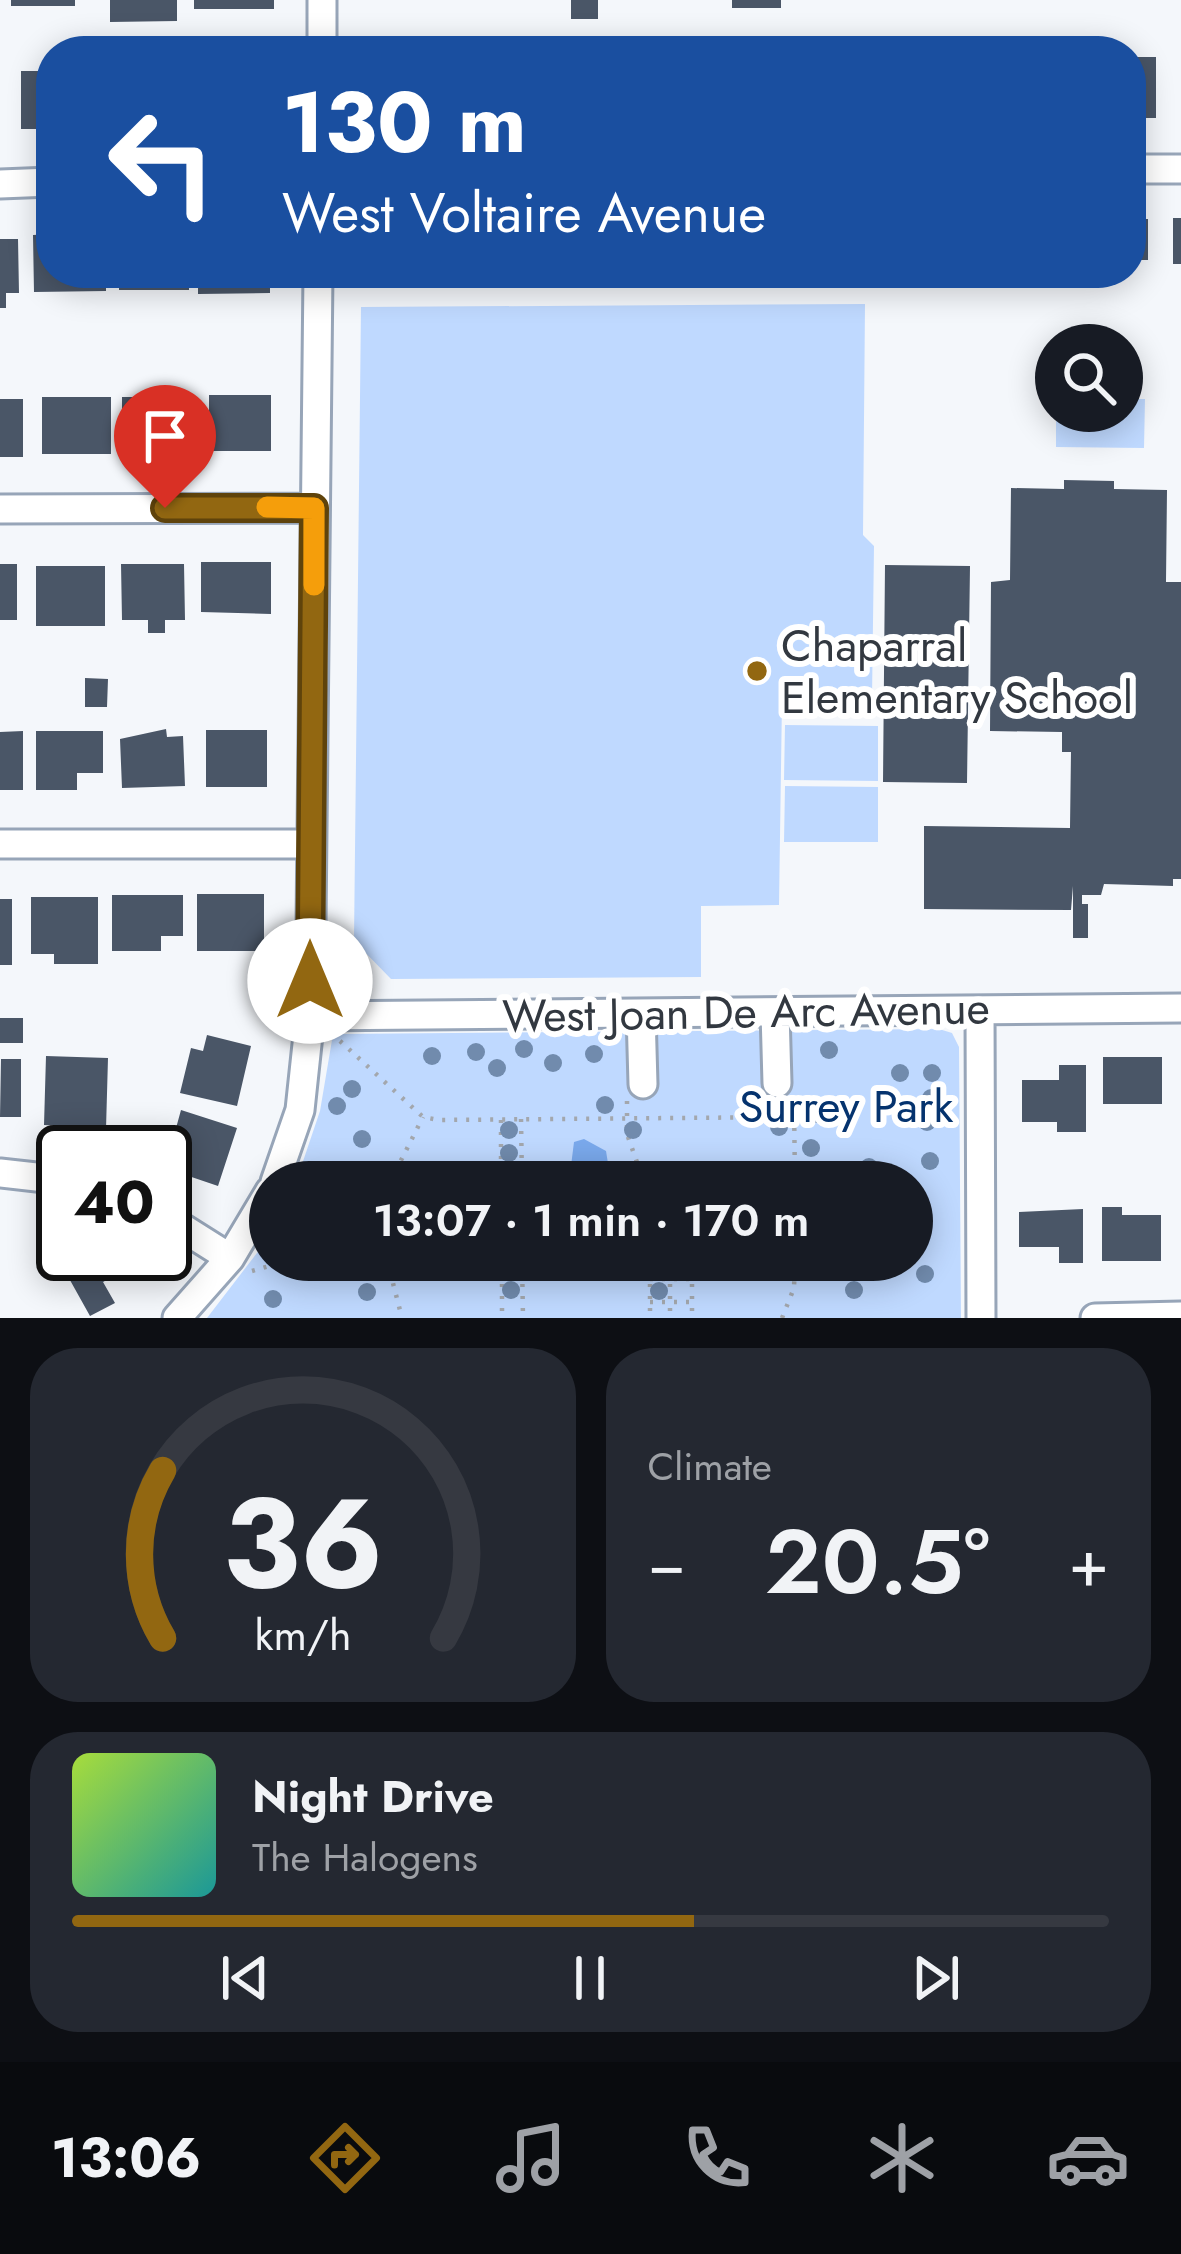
<!DOCTYPE html>
<html lang="en">
<head>
<meta charset="utf-8">
<style>
  body { margin:0; font-family:Jost,sans-serif; background:#242831; color:#f1f3f6; height:100vh; display:flex; flex-direction:column; font-size:45px; white-space:nowrap }
  * { box-sizing:border-box; margin:0 }
  p { font-size:39px; color:#9ea1a6 }
  .icon { flex:none; width:66px; height:66px; fill:none; stroke:currentColor; stroke-width:2; stroke-linecap:round; stroke-linejoin:round }
  .map { position:relative; height:1318px; overflow:hidden }
  .side { display:flex; flex-direction:column; gap:30px; padding:30px; background:#0d0f14; flex:1 }
  .side>* { flex:none }
  .banner { position:absolute; left:36px; top:36px; width:1110px; height:252px; border-radius:48px; box-shadow:0 6px 30px #0003; background:#1a4fa0; color:#fff; overflow:hidden }
  .tools { position:absolute; left:1035px; top:324px; display:grid; gap:24px }
  .tools a { display:grid; place-items:center; width:108px; height:108px; border-radius:50%; background:#171b24; box-shadow:0 6px 30px #0003; font-size:60px }
  .speed { position:absolute; left:36px; top:1125px; display:flex; gap:24px; font-size:60px; font-weight:700; text-align:center }
  .speed>* { display:grid; place-content:center; width:156px; height:156px; border-radius:50%; background:#171b24; box-shadow:0 6px 30px #0003; line-height:1 }
  .speed .limit { border:6px solid #111; border-radius:18px; background:#fff; color:#111 }
  .pin { position:absolute; display:grid; place-items:center; width:102px; height:102px; color:#fff; margin:-123px -51px; border-radius:50% 50% 50% 0; rotate:-45deg; box-shadow:0 0 12px #0007 }
  .pin .icon { rotate:45deg }
  .me { position:absolute; width:132px; margin:-66px; rotate:0deg; stroke-linejoin:round; filter:drop-shadow(0 0 9px #0008) }
  .turn { display:flex; align-items:center; gap:42px; height:252px; padding:0 48px; font-size:54px }
  .turn .icon { width:156px; height:156px; stroke-width:2.5 }
  .turn b { display:block; font-size:84px; line-height:102px }
  .big { font-size:90px; font-weight:600; line-height:1.1 }
  .side .tile { flex:1; display:flex; flex-direction:column; justify-content:center; gap:18px; min-width:0; padding:0 42px; border-radius:48px; background:#242831 }
  .side .dial { align-items:center; gap:0 }
  .dial svg { height:312px; overflow:visible; fill:none; stroke:#363941; stroke-width:7; stroke-linecap:round; text-anchor:middle }
  .dial text { fill:#f1f3f6; stroke:none }
  .song { display:flex; align-items:center; gap:36px }
  .cover { width:144px; height:144px; border-radius:18px; background:linear-gradient(135deg,hsl(80 70% 55%),hsl(180 70% 35%)) }
  .played { height:12px; border-radius:6px; background:linear-gradient(90deg,#926711 60%,#363941 60%) }
  .keys { display:flex; justify-content:space-around; direction:ltr }
  .heat { display:flex; justify-content:space-between; align-items:center; font-size:66px; direction:ltr }
  .side .tiles { flex:1; display:grid; gap:30px; grid-template-columns:1fr 1fr }
  .tile:last-child { grid-column:span 2 }
  .trip { position:absolute; left:249px; top:1161px; width:684px; height:120px; border-radius:60px; background:#171b24; box-shadow:0 6px 30px #0003; font-weight:600; line-height:120px; text-align:center }
  .tab-bar { display:flex; height:192px; justify-content:space-around; align-items:center; background:#090b0e; color:#9ea1a6 }
  .tab-bar .icon { width:84px; height:84px }
  .tab-bar .current { color:#926711 }
  .tab-bar b { font-size:54px; color:#f1f3f6 }
  .map>svg:first-child { display:block }
</style>
</head>
<body>
<div class="map">
<svg width="1181" height="1318" viewBox="0 0 1181 1318">
  <rect width="100%" height="100%" fill="#f4f7fb"/>
  <path fill="#bfd9ff" d="M865,304L863,535L874,546L872,698L782,700L779,905L701,906V977L391,979L354,941L361,307Z
    M1056,399V411H1122V399H1145L1144,448L1056,447Z
    M785,725L878,726V781L784,780Z
    M785,786L878,787V842H784Z
    M939,1029L952,1033L959,1047L961,1318H207L270,1236V1260H912V1182H296L320,1111L332,1040L340,1034Z"/>
  <path fill="#7aa9ec" d="M584,1139L606,1151L611,1182H569L574,1142Z"/>
  <path fill="#4a5667" d="M11,0H75V6H11Z
    M110,0H177V21L110,22Z
    M194,0H274V9H194Z
    M571,0H598V19H571Z
    M732,0H781V8H732Z
    M1131,57H1156V118H1131Z
    M21,71H51V129H21Z
    M1173,218H1181V264H1173Z
    M1131,219H1148V260H1131Z
    M51,234V273H106V291L34,292L33,235Z
    M0,239H18L19,293H6V308H0Z
    M119,273H189V290H119Z
    M198,273H270V293L198,294Z
    M378,273H446V279H378Z
    M209,395H271V451H209Z
    M42,397H111V454H42Z
    M122,397H191V455H122Z
    M0,399H23V457H0Z
    M1064,480L1114,481V489L1167,490L1166,582H1181V879H1173V886L1104,884L1101,895H1082V904H1088V938H1073V886L1071,910L924,909V826L1070,828L1071,752H1062V732L990,731L991,582L1010,580L1011,488L1064,489Z
    M201,562H271V614L201,612Z
    M0,564H17V620H0Z
    M121,564H184L185,620H165V633H148V620H122Z
    M885,565L970,566L967,783L883,782Z
    M36,566H105V626H36Z
    M85,678L108,679L107,707H85Z
    M166,729L167,737L183,736L185,786L122,788L120,739Z
    M206,730H267V787H206Z
    M23,731V790H0V732Z
    M36,731H103V773H77V790H36Z
    M197,894H264V951H197Z
    M112,895H183V936H161V951H112Z
    M31,897H98V964H54V954H31Z
    M0,899H12V965H0Z
    M0,1018H23V1043H0Z
    M207,1035L251,1046L237,1106L180,1093L191,1048L203,1051Z
    M46,1056L108,1058L106,1129L44,1125Z
    M1103,1057H1162V1104H1103Z
    M1,1059H21V1117H0Z
    M1059,1065H1086V1132H1057V1122H1022V1080H1059Z
    M181,1110L237,1128L218,1186L165,1168Z
    M1102,1207H1122V1215H1161V1261H1102Z
    M1083,1209V1263H1059V1247H1019V1212Z
    M63,1252L116,1254L125,1270L103,1282L115,1303L90,1316L56,1255Z"/>
  <g fill="none" stroke-linecap="round" stroke-linejoin="round">
    <defs>
      <path id="minor" d="M322,51V0
        M1131,169H1181
        M0,184L51,182
        M0,509L314,508
        M0,844H311
        M980,1010L981,1318
        M775,1012L777,1083
        M641,1013L643,1084
        M310,1016L1181,1008
        M0,1173L63,1180
        M275,1182L300,1110L310,1016L318,273
        M165,1217L230,1258
        M177,1318L230,1258L270,1191
        M1095,1318L1181,1316"/>
    </defs>
    <use href="#minor" stroke="#97a5b8" stroke-width="33"/>
    <path stroke="#a3a7ad" stroke-width="4.5" stroke-dasharray="3 9" stroke-linecap="butt" d="M340,1041L423,1117L439,1120L794,1117
      M627,1101V1134L644,1182
      M794,1104L795,1182
      M521,1119L522,1182
      M501,1120V1182
      M390,1182L423,1117
      M387,1260L402,1318
      M502,1260V1318
      M522,1260L523,1318
      M650,1260V1318
      M670,1260V1318
      M692,1260V1318
      M252,1271L290,1260
      M650,1279H692
      M650,1302H692
      M782,1318L794,1288L795,1260"/>
    <use href="#minor" stroke="#fff" stroke-width="27"/>
  </g>
  <g fill="#718bad">
    <circle cx="524" cy="1049" r="9"/>
    <circle cx="829" cy="1050" r="9"/>
    <circle cx="476" cy="1052" r="9"/>
    <circle cx="594" cy="1054" r="9"/>
    <circle cx="432" cy="1056" r="9"/>
    <circle cx="553" cy="1063" r="9"/>
    <circle cx="497" cy="1068" r="9"/>
    <circle cx="900" cy="1073" r="9"/>
    <circle cx="932" cy="1073" r="9"/>
    <circle cx="352" cy="1089" r="9"/>
    <circle cx="931" cy="1098" r="9"/>
    <circle cx="605" cy="1105" r="9"/>
    <circle cx="337" cy="1106" r="9"/>
    <circle cx="816" cy="1114" r="9"/>
    <circle cx="927" cy="1122" r="9"/>
    <circle cx="779" cy="1127" r="9"/>
    <circle cx="509" cy="1130" r="9"/>
    <circle cx="633" cy="1130" r="9"/>
    <circle cx="362" cy="1139" r="9"/>
    <circle cx="811" cy="1148" r="9"/>
    <circle cx="509" cy="1153" r="9"/>
    <circle cx="930" cy="1161" r="9"/>
    <circle cx="869" cy="1167" r="9"/>
    <circle cx="334" cy="1270" r="9"/>
    <circle cx="510" cy="1270" r="9"/>
    <circle cx="925" cy="1274" r="9"/>
    <circle cx="511" cy="1290" r="9"/>
    <circle cx="854" cy="1290" r="9"/>
    <circle cx="659" cy="1291" r="9"/>
    <circle cx="367" cy="1292" r="9"/>
    <circle cx="273" cy="1299" r="9"/>
  </g>
  <g fill="none" stroke-linecap="round" stroke-linejoin="round">
    <defs>
      <path id="route" d="M165,508H314L310,981"/>
    </defs>
    <use href="#route" stroke="#5f430b" stroke-width="30"/>
    <use href="#route" stroke="#926711" stroke-width="21"/>
    <path stroke="#f59e0b" stroke-width="21" d="M267,507L314,508V585"/>
  </g>
  <circle fill="#926711" stroke="#fff" stroke-width="4.5" cx="757" cy="671" r="12"/>
  <g text-anchor="middle" dominant-baseline="central" stroke-width="12" stroke-linejoin="round" paint-order="stroke">
    <g font-size="45" fill="#323840" stroke="#fff" text-anchor="start">
      <text x="781" y="645">Chaparral<tspan x="781" dy="52">Elementary School</tspan></text>
    </g>
    <g font-size="45" fill="#323840" stroke="#fff">
      <text transform="translate(746 1012) rotate(-1)">West Joan De Arc Avenue</text>
    </g>
    <g font-size="45" fill="#05336e" stroke="#fff">
      <text x="846" y="1106">Surrey Park</text>
    </g>
  </g>
</svg>
<div class="tools">
<a><svg class="icon" aria-label="search" viewBox="0 0 24 24"><circle cx="10" cy="10" r="6"/><path d="M15 15l6 6"/></svg></a>
</div>
<div class="speed"><div class="limit">40</div></div>
<div class="pin" style="left:165px;top:508px;background:#d93025"><svg class="icon" aria-label="arrive" viewBox="0 0 24 24"><path d="M6 21V4h12l-3 4 3 4H6"/></svg></div>
<svg class="me" style="left:310px;top:981px" viewBox="-20 -20 40 40"><circle r="19" fill="#fff"/><path d="M0-13L10 11 0 6-10 11z" fill="#926711"/></svg>
<div class="trip">13:07 · 1 min · 170 m</div>
<div class="banner">
<div class="turn"><svg class="icon" aria-label="left" viewBox="0 0 24 24"><path d="M17 20v-9H6M10 6l-5 5 5 5"/></svg><div><b>130 m</b>West Voltaire Avenue</div></div>
</div>
</div>
<section class="side">
<div class="tiles">
<div class="tile dial"><svg viewBox="0 0 100 80">
<path d="M14 69A42 42 0 1 1 86 69"/>
<path d="M14 69A42 42 0 0 1 14 26" stroke="#926711"/>
<text x="50" y="56" font-size="32" font-weight="700">36</text>
<text x="50" y="72" font-size="11">km/h</text>
</svg></div>
<div class="tile"><p>Climate</p>
<div class="heat"><a>−</a><b class="big">20.5°</b><a>+</a></div>
</div>
<div class="tile">
<div class="song"><i class="cover"></i><div><b>Night Drive</b><p>The Halogens</p></div></div>
<div class="played"></div>
<div class="keys"><svg class="icon" aria-label="previous" viewBox="0 0 24 24"><path d="M18 5L8 12l10 7zM5 5v14"/></svg><svg class="icon" aria-label="pause" viewBox="0 0 24 24"><path d="M8 5v14M16 5v14"/></svg><svg class="icon" aria-label="next" viewBox="0 0 24 24"><path d="M6 5l10 7-10 7zM19 5v14"/></svg></div>
</div>
</div>
</section>
<nav class="tab-bar">
<b>13:06</b>
<svg class="icon current" aria-label="directions" viewBox="0 0 24 24"><path d="M12 3l9 9-9 9-9-9zM9 14v-3h6M13 9l2 2-2 2"/></svg>
<svg class="icon" aria-label="music" viewBox="0 0 24 24"><path d="M9 18V5l10-2v13"/><circle cx="6" cy="18" r="3"/><circle cx="16" cy="16" r="3"/></svg>
<svg class="icon" aria-label="phone" viewBox="0 0 24 24"><path d="M5 4h4l2 5-3 2q2 4 5 5l2-3 5 2v4C11 20 4 13 5 4z"/></svg>
<svg class="icon" aria-label="climate" viewBox="0 0 24 24"><path d="M12 3v18M4 7l16 10M4 17L20 7"/></svg>
<svg class="icon" aria-label="car" viewBox="0 0 24 24"><path d="M5 17H2v-5l4-1 3-4h7l3 4 3 1v5h-3M9 17h6M6 11h13"/><circle cx="7" cy="17" r="2"/><circle cx="17" cy="17" r="2"/></svg>
</nav>
</body>
</html>
